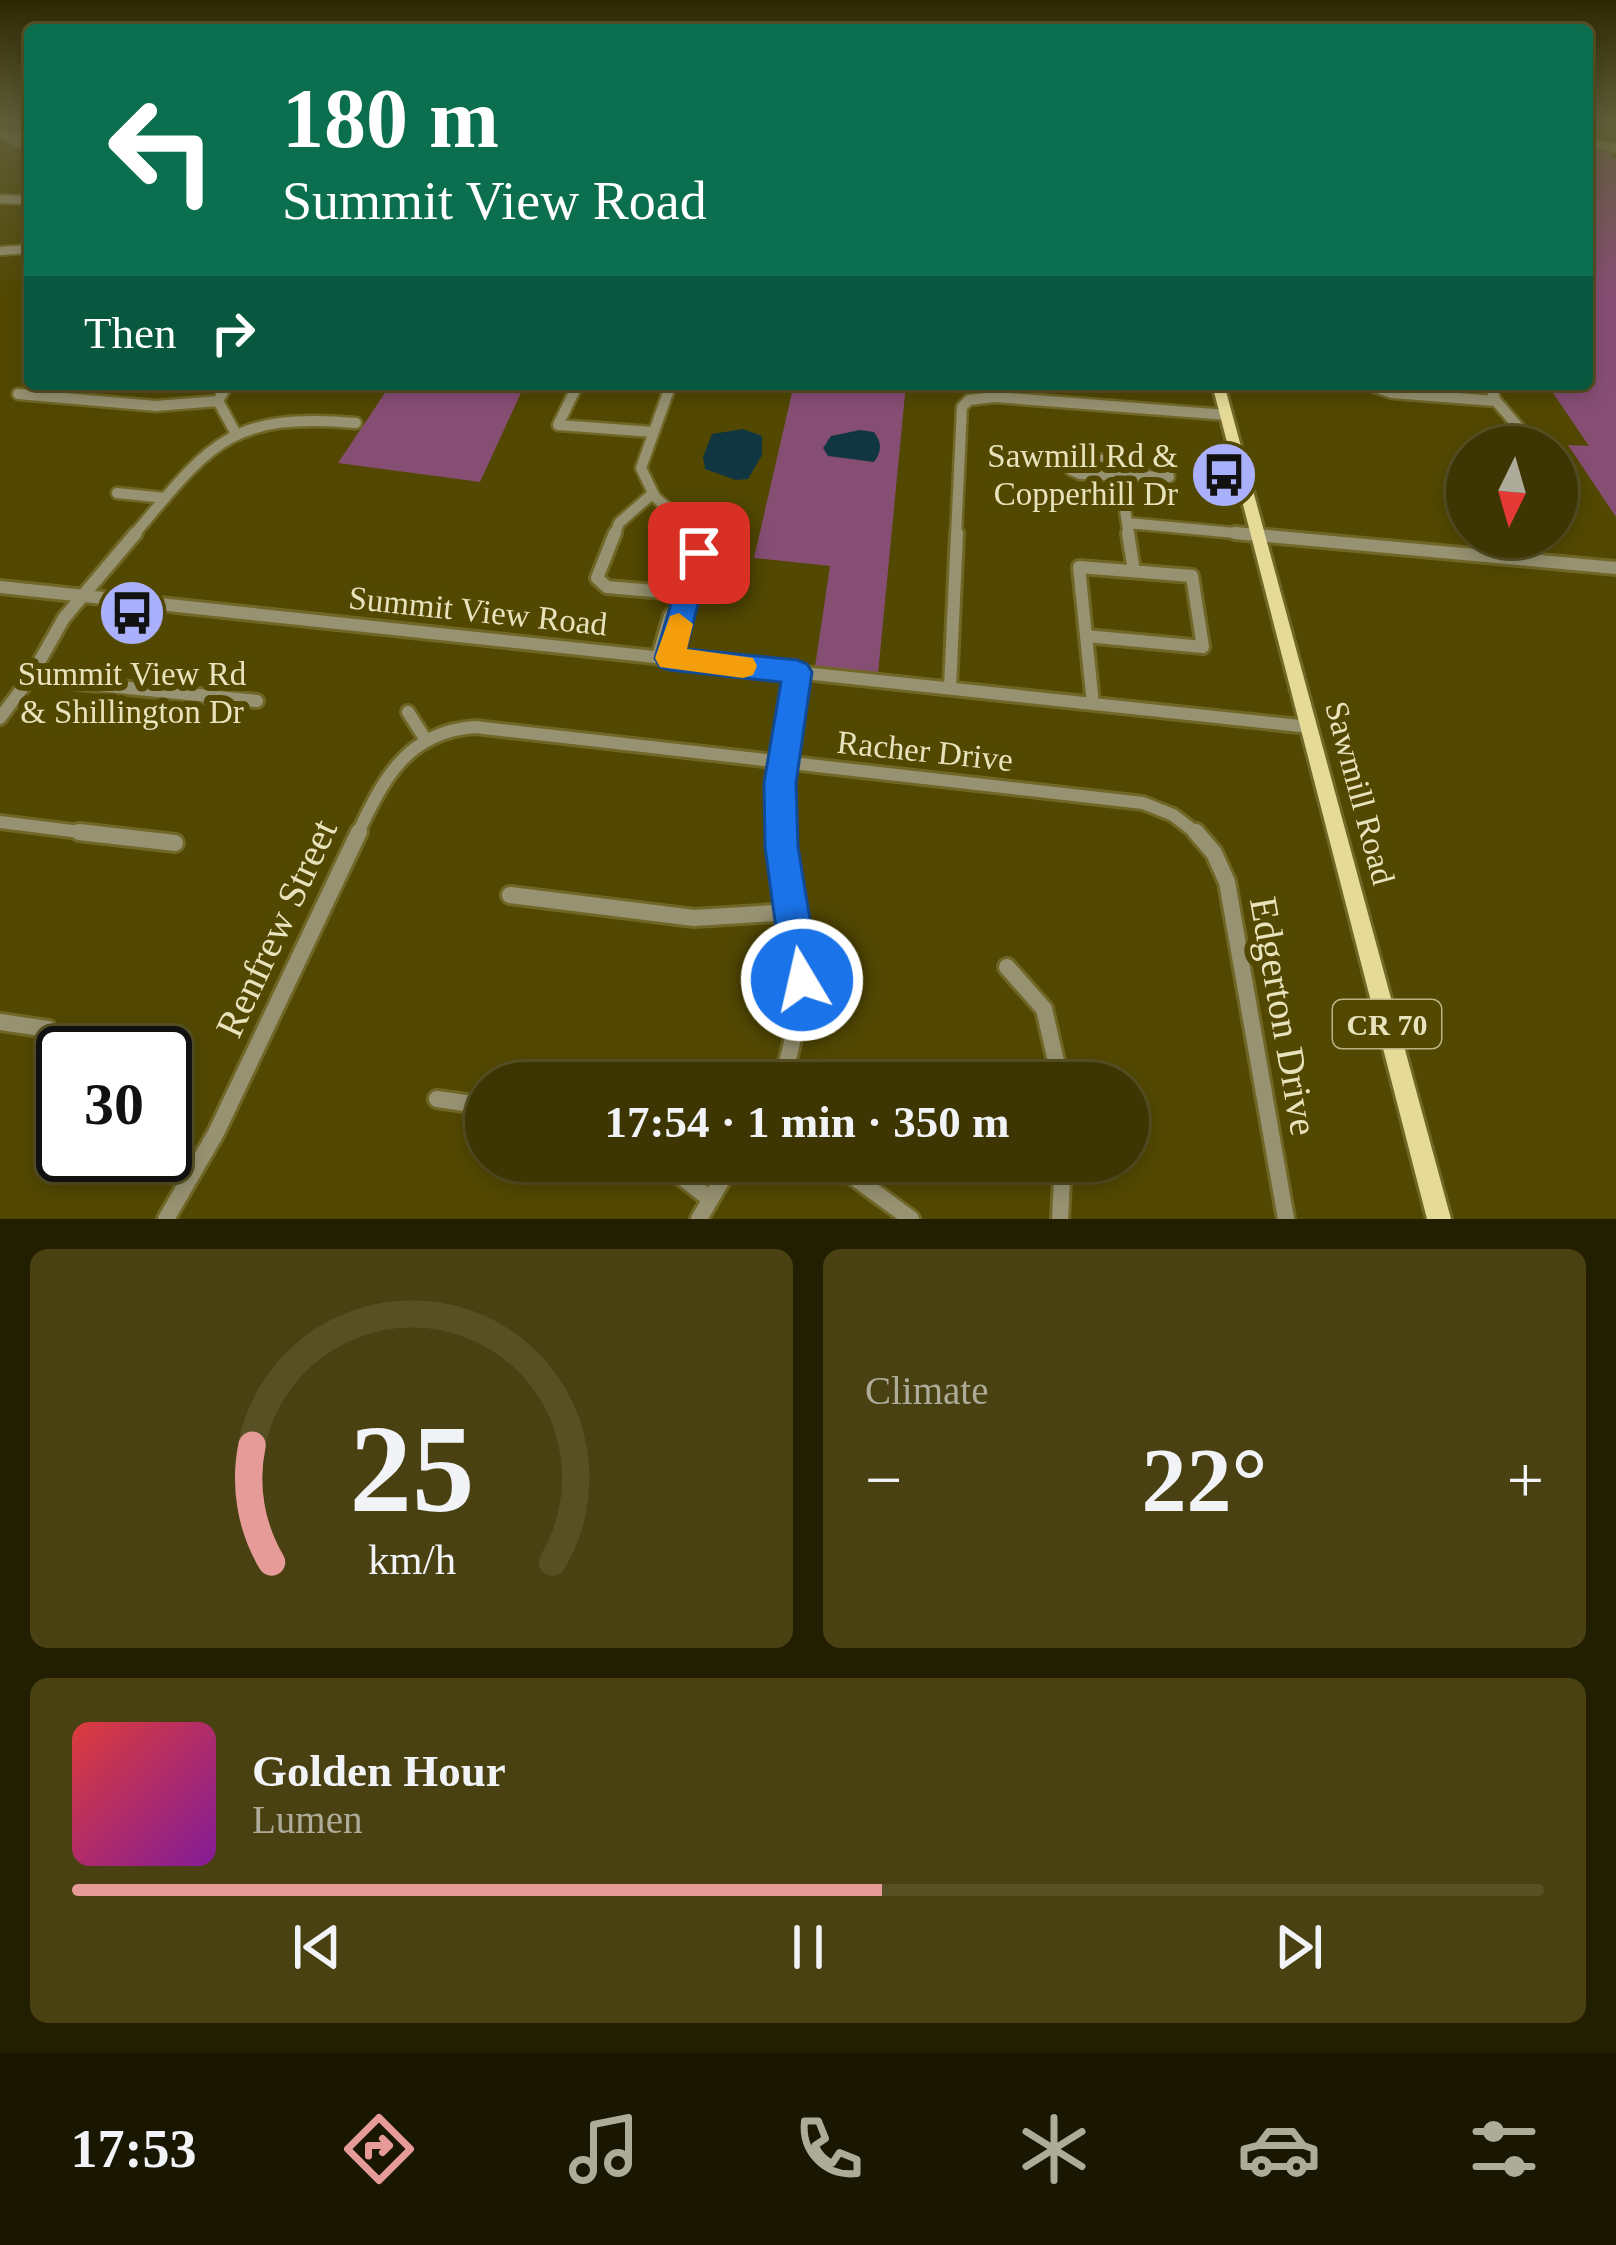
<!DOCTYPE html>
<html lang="en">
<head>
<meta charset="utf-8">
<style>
  body { margin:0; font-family:Georgia,serif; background:#494111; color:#f1f3f6; height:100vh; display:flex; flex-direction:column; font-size:45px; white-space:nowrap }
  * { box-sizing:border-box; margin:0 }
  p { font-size:39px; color:#adab99 }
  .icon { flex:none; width:66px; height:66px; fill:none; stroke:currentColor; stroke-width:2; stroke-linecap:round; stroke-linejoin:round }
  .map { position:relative; height:1219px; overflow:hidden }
  .drawer { display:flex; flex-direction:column; gap:30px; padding:30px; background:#221e01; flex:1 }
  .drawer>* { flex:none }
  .top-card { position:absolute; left:24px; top:24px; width:1569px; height:366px; border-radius:12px; box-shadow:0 6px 18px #0003,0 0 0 3px #575024; background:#0b6e4f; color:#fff; overflow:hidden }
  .needle { width:78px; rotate:185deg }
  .tools { position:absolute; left:1446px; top:426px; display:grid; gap:24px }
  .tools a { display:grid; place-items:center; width:132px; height:132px; border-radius:50%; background:#3e3602; box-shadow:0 6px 18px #0003,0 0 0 3px #575024; font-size:60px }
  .speed { position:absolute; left:36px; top:1026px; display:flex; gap:24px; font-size:60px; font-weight:700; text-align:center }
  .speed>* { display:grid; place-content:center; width:156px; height:156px; border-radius:50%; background:#3e3602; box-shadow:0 6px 18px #0003,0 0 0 3px #575024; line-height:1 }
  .speed .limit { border:6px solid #111; border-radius:18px; background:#fff; color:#111 }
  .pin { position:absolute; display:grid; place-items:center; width:102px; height:102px; color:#fff; margin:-51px; border-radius:24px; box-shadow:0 6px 18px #0006 }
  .me { position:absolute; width:132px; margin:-66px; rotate:351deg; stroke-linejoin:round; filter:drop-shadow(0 0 9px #0008) }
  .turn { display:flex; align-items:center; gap:42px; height:252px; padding:0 60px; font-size:54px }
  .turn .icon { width:156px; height:156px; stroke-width:2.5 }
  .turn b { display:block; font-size:84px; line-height:102px }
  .then { display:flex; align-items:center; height:114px; padding:0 60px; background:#0003; gap:24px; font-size:45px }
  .big { font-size:90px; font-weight:600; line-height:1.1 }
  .drawer .card { flex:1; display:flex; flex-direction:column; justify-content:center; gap:18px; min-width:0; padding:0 42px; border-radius:18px; background:#494111 }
  .drawer .dial { align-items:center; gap:0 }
  .dial svg { height:312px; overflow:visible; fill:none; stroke:#575024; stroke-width:7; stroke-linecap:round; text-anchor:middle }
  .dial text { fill:#f1f3f6; stroke:none }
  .song { display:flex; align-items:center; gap:36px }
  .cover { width:144px; height:144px; border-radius:18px; background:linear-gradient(135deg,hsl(0 70% 55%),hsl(290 70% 35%)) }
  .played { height:12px; border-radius:6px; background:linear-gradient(90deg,#e69b98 55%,#575024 55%) }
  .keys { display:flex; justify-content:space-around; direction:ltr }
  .heat { display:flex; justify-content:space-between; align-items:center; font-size:66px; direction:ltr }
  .drawer .tiles { flex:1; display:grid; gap:30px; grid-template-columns:1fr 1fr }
  .card:last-child { grid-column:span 2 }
  .trip { position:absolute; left:465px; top:1062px; width:684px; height:120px; border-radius:60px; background:#3e3602; box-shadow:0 6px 18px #0003,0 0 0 3px #575024; font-weight:600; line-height:120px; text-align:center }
  .tab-bar { display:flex; height:192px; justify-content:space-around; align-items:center; background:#191601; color:#adab99 }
  .tab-bar .icon { width:84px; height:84px }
  .tab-bar .current { color:#e69b98 }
  .tab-bar b { font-size:54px; color:#f1f3f6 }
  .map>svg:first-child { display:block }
</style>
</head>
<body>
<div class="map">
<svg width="1616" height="1219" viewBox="0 0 1616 1219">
  <rect width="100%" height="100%" fill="#524802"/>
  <path fill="#874e74" d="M1587,145L1605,149L1616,160V517L1568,445L1589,446L1547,384H1587Z
    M391,384H525L480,482L338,463Z
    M794,384H906L878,674L815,667L830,566L754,558Z"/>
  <path fill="#103641" d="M743,429L762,436V455L748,479L736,480L705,469L703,457L712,434Z
    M860,430L874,432C882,443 882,451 874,462L828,456L823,448L831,436Z"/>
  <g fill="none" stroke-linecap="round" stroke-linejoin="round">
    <defs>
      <path id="minor-far3" d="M0,133L30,148
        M10,138L30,131
        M1587,142L1616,148
        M0,199L30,200
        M0,251L30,249"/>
      <path id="minor-far2" d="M228,384L218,401L235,432
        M578,384L558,425L653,432
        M671,384L641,468L655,497L699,536
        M730,384H748
        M1366,384L1392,393L1496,401
        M1489,384L1496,401L1527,437
        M18,394L156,406L218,401
        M1072,458L1166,464L1169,477L1080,474L1071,470Z
        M1120,477L1129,536
        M117,493L165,498
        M1128,523L1267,536
        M133,536C210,444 229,412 356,423
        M614,536L619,523L651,495
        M956,536L962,407L969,400L995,397L1227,415"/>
      <path id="minor-far1" d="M615,533L597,578L607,587L688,594
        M1128,533L1134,571
        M1235,533L1616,568
        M1079,567L1192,576L1203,647L1086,636Z
        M0,587L1309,727
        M1086,636L1093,704
        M658,657L670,616L684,606
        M670,659L699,553V533
        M30,678L257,701
        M950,688L957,533
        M408,712L424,737
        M0,718L30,678L64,618L136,533
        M0,822L104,835
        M357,835C384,778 407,732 475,727L1143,803L1173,815L1199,835
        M780,835L781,781L797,672"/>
      <path id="minor" d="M79,832L175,843
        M1196,832L1214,853L1227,882L1286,1219
        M510,895L694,918L791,912
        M1007,967L1044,1009L1061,1083
        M0,1022L48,1029
        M780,1083C817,986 785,928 780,832
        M437,1099L486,1106
        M661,1161L710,1199
        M832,1161L911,1219
        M166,1219L216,1133L359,832
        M699,1219L733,1161
        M1060,1219L1063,1161"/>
      <path id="major" d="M1212,384H1224L1451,1219H1427Z"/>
    </defs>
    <use href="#minor-far3" stroke="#706727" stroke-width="12"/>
    <use href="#minor-far2" stroke="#706727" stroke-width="15"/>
    <use href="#minor-far1" stroke="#706727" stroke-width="18"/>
    <use href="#minor" stroke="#706727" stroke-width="22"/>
    <use href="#major" stroke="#706727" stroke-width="6"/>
    <use href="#minor-far3" stroke="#979271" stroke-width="8"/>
    <use href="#minor-far2" stroke="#979271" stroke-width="10"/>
    <use href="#minor-far1" stroke="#979271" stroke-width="12"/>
    <use href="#minor" stroke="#979271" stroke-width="16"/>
    <use href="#major" fill="#e5da96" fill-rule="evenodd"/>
  </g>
  <linearGradient id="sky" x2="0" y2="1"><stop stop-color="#2d2801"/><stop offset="0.42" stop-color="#605e39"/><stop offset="1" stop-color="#605e39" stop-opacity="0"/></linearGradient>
  <rect width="1616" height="295" fill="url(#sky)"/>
  <path fill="#1a73e8" stroke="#114b97" stroke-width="3" d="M699,544L712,553L686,649L797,660L807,664L812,672L796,783L798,847L820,980L815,993L802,999L789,993L783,980L765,847L764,783L781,682L670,670L660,667L655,658L686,553Z"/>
  <path fill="#f59e0b" d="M679,613L693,624L687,649L753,658L757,666L753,675L743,678L660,667L655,658L670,616Z"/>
  <defs>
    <symbol id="bus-disc" viewBox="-11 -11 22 22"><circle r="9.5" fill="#aab0fb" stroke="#524802"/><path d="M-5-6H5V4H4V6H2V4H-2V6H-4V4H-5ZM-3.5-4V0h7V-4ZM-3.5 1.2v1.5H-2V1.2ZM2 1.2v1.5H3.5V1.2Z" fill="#111"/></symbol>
  </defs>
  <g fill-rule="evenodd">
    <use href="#bus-disc" x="1186" y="437" width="76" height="76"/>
    <use href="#bus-disc" x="94" y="575" width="76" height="76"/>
  </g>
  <g text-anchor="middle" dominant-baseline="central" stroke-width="12" stroke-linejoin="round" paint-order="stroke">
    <rect fill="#524802" stroke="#bbb484" stroke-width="3" x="1333" y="1000" width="108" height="48" rx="9"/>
    <g font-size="30" font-weight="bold" fill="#e8e3bc">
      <text x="1387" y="1024">CR 70</text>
    </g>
    <g font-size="33" fill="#e8e3bc" stroke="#524802" text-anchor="end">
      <text x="1178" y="456">Sawmill Rd &amp;<tspan x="1178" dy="38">Copperhill Dr</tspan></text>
      <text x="132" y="674" text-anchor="middle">Summit View Rd<tspan x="132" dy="38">&amp; Shillington Dr</tspan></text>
    </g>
    <g font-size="33" fill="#e8e3bc" stroke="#524802">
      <text transform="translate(478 611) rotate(6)">Summit View Road</text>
      <text transform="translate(925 751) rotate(6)">Racher Drive</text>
      <text transform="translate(1360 793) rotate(75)">Sawmill Road</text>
    </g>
    <g font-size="39" fill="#e8e3bc" stroke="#524802">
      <text transform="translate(276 928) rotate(-65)">Renfrew Street</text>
      <text transform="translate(1284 1016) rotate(80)">Edgerton Drive</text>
    </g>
  </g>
</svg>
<div class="tools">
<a><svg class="needle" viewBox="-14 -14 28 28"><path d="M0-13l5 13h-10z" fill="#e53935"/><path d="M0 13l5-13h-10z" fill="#adab99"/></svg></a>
</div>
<div class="speed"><div class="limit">30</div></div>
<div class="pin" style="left:699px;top:553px;background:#d93025"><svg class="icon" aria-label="arrive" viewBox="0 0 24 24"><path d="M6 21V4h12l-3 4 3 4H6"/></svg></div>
<svg class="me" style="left:802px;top:980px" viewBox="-20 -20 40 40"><circle r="17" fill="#1a73e8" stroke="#fff" stroke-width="3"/><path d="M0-11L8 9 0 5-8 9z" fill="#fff"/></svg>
<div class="trip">17:54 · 1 min · 350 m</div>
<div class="top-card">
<div class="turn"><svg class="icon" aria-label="left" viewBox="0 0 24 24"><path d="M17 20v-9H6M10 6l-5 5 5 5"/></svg><div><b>180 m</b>Summit View Road</div></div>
<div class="then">Then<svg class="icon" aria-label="right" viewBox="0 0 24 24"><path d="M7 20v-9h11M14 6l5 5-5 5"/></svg></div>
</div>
</div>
<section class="drawer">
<div class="tiles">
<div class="card dial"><svg viewBox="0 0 100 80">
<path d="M14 69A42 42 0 1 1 86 69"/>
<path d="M14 69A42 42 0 0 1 9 39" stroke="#e69b98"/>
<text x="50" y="56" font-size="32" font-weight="700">25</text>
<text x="50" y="72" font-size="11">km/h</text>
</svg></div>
<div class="card"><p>Climate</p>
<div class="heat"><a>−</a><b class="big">22°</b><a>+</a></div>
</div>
<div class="card">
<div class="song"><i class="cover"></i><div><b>Golden Hour</b><p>Lumen</p></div></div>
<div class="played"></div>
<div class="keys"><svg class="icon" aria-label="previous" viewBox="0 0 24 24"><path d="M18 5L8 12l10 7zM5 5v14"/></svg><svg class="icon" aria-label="pause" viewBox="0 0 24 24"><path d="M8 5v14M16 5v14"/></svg><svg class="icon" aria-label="next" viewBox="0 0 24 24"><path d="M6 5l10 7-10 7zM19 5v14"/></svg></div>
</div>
</div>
</section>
<nav class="tab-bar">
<b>17:53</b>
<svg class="icon current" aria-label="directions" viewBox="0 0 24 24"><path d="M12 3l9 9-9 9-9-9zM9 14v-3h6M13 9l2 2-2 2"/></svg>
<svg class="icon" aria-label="music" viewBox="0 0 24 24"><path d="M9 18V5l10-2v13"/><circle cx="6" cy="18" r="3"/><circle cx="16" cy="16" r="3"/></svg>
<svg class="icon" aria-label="phone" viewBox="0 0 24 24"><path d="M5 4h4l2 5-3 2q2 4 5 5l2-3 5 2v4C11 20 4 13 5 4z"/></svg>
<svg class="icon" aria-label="climate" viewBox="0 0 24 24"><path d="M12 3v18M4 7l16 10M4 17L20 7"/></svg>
<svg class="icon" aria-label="car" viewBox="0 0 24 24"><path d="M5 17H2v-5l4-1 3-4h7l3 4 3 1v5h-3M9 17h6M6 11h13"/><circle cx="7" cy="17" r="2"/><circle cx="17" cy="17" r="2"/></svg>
<svg class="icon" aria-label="filters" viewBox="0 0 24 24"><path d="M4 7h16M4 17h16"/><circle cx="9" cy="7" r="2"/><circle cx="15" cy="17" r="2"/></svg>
</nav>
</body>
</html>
